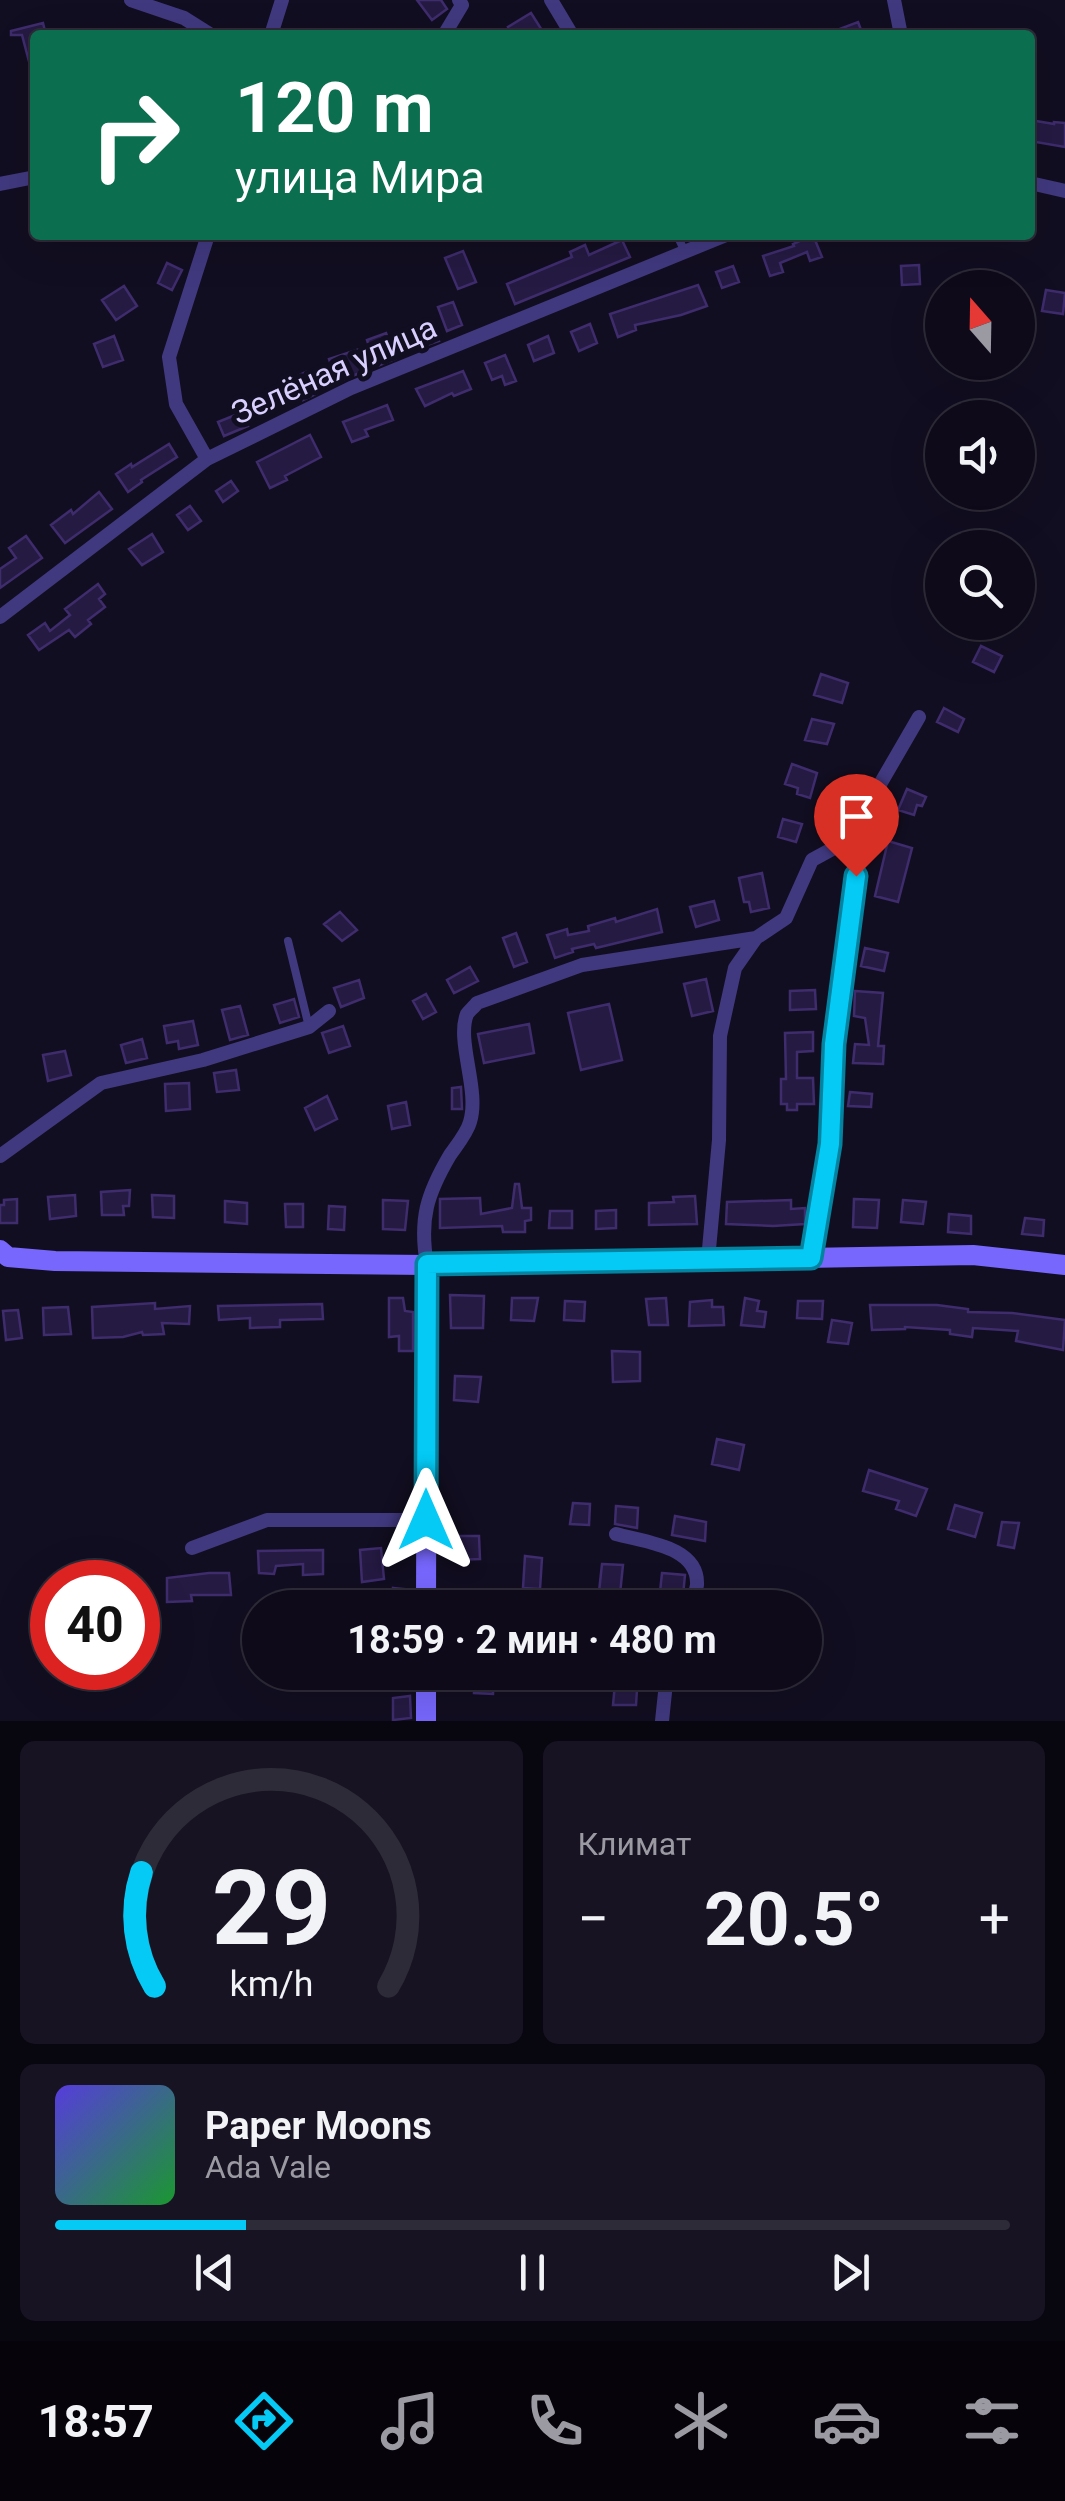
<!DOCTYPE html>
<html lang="ru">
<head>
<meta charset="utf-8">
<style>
  body { margin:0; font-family:Roboto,sans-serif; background:#171322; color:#f1f3f6; height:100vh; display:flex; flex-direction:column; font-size:38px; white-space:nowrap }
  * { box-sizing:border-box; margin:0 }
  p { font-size:32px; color:#9b9aa2 }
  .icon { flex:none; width:55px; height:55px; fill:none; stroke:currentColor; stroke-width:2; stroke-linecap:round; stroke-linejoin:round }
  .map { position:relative; height:1721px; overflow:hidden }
  .side { display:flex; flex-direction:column; gap:20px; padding:20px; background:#08060e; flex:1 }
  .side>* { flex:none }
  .hud { position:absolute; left:30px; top:30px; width:1005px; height:210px; border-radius:10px; box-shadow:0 10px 40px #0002,0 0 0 2px #2e2b38; background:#0b6e4f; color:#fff; overflow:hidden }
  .needle { width:65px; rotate:340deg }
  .buttons { position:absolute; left:925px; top:270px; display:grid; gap:20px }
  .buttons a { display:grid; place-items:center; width:110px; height:110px; border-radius:50%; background:#0e0a19; box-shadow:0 10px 40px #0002,0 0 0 2px #2e2b38; font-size:50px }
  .speed { position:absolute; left:30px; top:1560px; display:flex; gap:20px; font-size:50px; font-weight:700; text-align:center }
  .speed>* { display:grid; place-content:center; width:130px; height:130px; border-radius:50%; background:#0e0a19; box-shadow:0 10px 40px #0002,0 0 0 2px #2e2b38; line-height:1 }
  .speed .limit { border:15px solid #d22; background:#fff; color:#111 }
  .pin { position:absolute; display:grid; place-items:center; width:85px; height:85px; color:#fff; margin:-102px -42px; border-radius:50% 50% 50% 0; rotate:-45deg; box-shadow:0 0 10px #0007 }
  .pin .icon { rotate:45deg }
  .me { position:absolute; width:110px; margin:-55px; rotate:0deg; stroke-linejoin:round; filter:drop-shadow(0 0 8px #0008) }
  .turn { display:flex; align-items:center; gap:35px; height:210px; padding:0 40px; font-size:45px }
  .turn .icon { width:130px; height:130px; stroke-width:2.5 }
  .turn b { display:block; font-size:70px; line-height:85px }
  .big { font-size:75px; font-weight:700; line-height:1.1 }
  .side .card { flex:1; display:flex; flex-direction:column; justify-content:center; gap:15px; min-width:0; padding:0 35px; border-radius:15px; background:#171322 }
  .side .dial { align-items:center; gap:0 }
  .dial svg { height:260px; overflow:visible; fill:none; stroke:#2e2b38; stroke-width:7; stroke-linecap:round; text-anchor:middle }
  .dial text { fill:#f1f3f6; stroke:none }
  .song { display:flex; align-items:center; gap:30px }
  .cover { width:120px; height:120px; border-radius:15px; background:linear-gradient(135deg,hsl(250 70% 55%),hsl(130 70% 35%)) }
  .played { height:10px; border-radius:5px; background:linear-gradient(90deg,#04caf5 20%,#2e2b38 20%) }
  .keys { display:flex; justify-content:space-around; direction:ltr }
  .heat { display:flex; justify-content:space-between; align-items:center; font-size:55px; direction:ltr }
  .side .tiles { flex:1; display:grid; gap:20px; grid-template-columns:1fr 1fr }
  .card:last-child { grid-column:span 2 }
  .trip { position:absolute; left:242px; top:1590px; width:580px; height:100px; border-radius:50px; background:#0e0a19; box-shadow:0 10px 40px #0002,0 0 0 2px #2e2b38; font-weight:700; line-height:100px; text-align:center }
  .tabs { display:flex; height:160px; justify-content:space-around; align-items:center; background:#06040a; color:#9b9aa2 }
  .tabs .icon { width:70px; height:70px }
  .tabs .selected { color:#04caf5 }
  .tabs b { font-size:45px; color:#f1f3f6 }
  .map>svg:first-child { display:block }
</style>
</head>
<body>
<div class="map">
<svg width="1065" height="1721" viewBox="0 0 1065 1721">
  <rect width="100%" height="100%" fill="#120e21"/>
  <path fill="#251a42" stroke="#3e2c6d" stroke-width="2.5" d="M417,0H441L447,9L432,20Z
    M531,13L545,35H513L508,27Z
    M858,22L863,35H826V34Z
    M43,23L46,35H35V68L31,69L22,35H11V31Z
    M1030,120L1054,124V122L1065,123V147L1030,141Z
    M813,235L822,257L810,261L807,252L780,263L783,272L770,276L763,256L794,246L793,244Z
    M622,240L630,257L515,304L507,284L572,257L570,252L585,245L589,255Z
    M463,251L476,282L458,289L445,258Z
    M167,263L182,270L172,290L158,283Z
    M919,265L920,284L902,285L901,266Z
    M733,266L739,282L722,288L716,272Z
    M698,285L707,306L681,315L635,325L636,330L618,337L610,314Z
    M124,286L137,306L116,320L102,300Z
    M1046,290L1065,293L1063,314L1042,311Z
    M453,302L462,325L447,331L438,307Z
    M590,324L597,343L579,351L571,332Z
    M434,327L439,341L424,346L419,332Z
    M386,333L395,359L337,382L329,359L369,346L367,340Z
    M114,336L123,360L103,367L94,344Z
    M548,336L554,353L534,361L528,345Z
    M505,355L516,381L505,385L502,376L492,380L485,363Z
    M463,371L471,389L454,396L452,393L425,406L416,389Z
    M306,372L316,394L303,400L293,378Z
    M387,405L393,420L365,430L368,436L352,442L343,422Z
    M243,412L248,426L224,436L218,422Z
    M310,435L321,457L285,476L287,480L270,488L257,462Z
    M169,444L177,457L141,480L142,482L128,492L116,474L131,464L132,467Z
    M231,481L238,491L223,502L216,491Z
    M99,492L112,509L65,543L51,525L71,510L73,514Z
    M190,506L201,521L188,530L177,515Z
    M152,534L163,552L142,565L129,549Z
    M26,536L42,558L0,588V569L16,558L9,548Z
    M98,584L105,594L99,599L105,607L88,620L91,624L75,637L69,630L39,650L28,635L45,623L50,631L70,615L65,609Z
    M981,646L1002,656L994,672L973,662Z
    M821,674L848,683L842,703L814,695Z
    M944,708L964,719L958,732L937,722Z
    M812,719L834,724L827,744L805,740Z
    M792,764L817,773L810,798L797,794L798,788L785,784Z
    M907,789L926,797L922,806L917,805L914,815L898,810Z
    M783,819L802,824L796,842L778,837Z
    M888,841L912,848L898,902L875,896Z
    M762,873L769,908L751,912L749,902H744L739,878Z
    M714,901L719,920L696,927L690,907Z
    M657,909L662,932L596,948L594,944L572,949L573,952L555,958L547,935L567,929L568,935L589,931L588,926L615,918L616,922Z
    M340,912L357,930L342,941L324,924Z
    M516,933L527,962L514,967L503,938Z
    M865,948L888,953L884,971L861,966Z
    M470,967L478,981L454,993L447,980Z
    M706,979L713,1011L692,1016L684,984Z
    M359,980L364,998L341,1007L334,988Z
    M815,990L816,1009L790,1010V991Z
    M855,991L883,993L878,1046H884L883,1064L853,1063L855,1044L869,1045L865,1018L854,1016Z
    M426,994L436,1012L423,1019L413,1001Z
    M294,999L299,1017L280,1023L274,1005Z
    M609,1004L622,1060L581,1070L568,1013Z
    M240,1006L248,1035L230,1040L222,1010Z
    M193,1021L198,1045L179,1049L178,1041L167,1043L164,1026Z
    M529,1024L534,1053L484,1063L478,1034Z
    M343,1026L350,1046L329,1053L322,1033Z
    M813,1032V1051L797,1052V1078H813L814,1104H797V1110H787V1104H781V1079H786L785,1033Z
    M142,1039L147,1058L126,1063L121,1045Z
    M65,1051L71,1075L48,1081L43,1055Z
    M236,1070L239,1090L217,1092L214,1073Z
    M189,1083L190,1109L166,1111L165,1084Z
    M461,1087L462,1109H452V1088Z
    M850,1092L872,1094L871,1107L848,1106Z
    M327,1096L337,1119L315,1130L305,1108Z
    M406,1102L410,1125L392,1129L388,1106Z
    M515,1184H519L522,1208H531V1220L525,1221V1232H503L502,1226L440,1228V1199L480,1198L481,1214L512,1208Z
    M130,1190L129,1206H123L124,1215H102L101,1192Z
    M75,1195L76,1216L50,1219L48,1197Z
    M152,1195L174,1196V1218L153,1217Z
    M695,1196L697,1224L649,1225V1203L674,1202L673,1197Z
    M17,1199V1223H0V1205H4V1200Z
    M854,1199L879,1200L877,1228L853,1227Z
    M383,1200L408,1201L405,1230L383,1229Z
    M791,1200V1209L805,1208V1224L773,1226L726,1224L727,1202Z
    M903,1200L926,1202L923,1224L901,1222Z
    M225,1201L247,1203V1224L225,1222Z
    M285,1204H303V1227H286Z
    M329,1206L345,1207L344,1230L328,1229Z
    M616,1210V1228L596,1229V1211Z
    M550,1211H572V1228H549Z
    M949,1214L971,1216V1234L948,1232Z
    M1025,1218L1044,1220L1043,1236L1022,1234Z
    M450,1295L484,1296L483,1328H451Z
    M389,1298H403L405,1311L413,1312V1351H399V1336L389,1337Z
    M512,1298H538L534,1321L511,1320Z
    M666,1298L668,1325H649L646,1299Z
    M745,1298L759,1301L757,1311L766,1312L764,1327L741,1325Z
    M712,1300V1307H723L724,1325L689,1326L690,1302Z
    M565,1301L585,1302L584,1321L564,1320Z
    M798,1301H823L822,1319L797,1318Z
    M155,1303V1309L190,1306L189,1324L162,1323L164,1334L143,1335L142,1332L123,1337L93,1338L92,1307Z
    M322,1304L323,1319L280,1320V1327L250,1328V1318L219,1320L218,1306Z
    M870,1305H937L968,1309V1312L1012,1313L1065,1320L1063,1350L1016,1341L1018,1331L973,1328L972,1337L950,1334V1330L905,1327V1329L872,1330Z
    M68,1307L71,1334L44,1335L43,1308Z
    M18,1310L22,1338L6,1340L3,1311Z
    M832,1320L852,1323L848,1344L828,1342Z
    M612,1351L640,1352V1381L613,1382Z
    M455,1376L481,1377L478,1402L454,1400Z
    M717,1439L744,1445L739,1470L712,1464Z
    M869,1470L927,1489L916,1516L896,1509L899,1501L863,1491Z
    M573,1503L590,1504L589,1525L570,1524Z
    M955,1505L982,1513L975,1537L948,1529Z
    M616,1506L638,1508L637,1528L615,1524Z
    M675,1516L706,1522L705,1541L672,1535Z
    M1002,1522L1019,1523L1014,1548L998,1545Z
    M453,1536H479L480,1559L453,1560Z
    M381,1548L384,1579L362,1582L360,1550Z
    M323,1550V1574L303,1575V1564L276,1566L274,1574L259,1573L258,1551Z
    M525,1556L542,1558L540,1589L523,1588Z
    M602,1564L623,1565L620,1594L599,1592Z
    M209,1573H229L231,1595H191L192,1601L167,1602V1578Z
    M662,1573L685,1575L683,1595L660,1592Z
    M393,1588L412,1590V1608H392Z
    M475,1672H494L493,1694L474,1693Z
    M616,1673L638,1674L636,1705H613Z
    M410,1696L411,1718L393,1720V1698Z"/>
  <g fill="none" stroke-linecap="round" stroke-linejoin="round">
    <path stroke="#41397f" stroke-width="8" d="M677,235L685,252
      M288,941L309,1027"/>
    <path stroke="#41397f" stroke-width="14" d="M131,0L184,18L211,35
      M551,0L572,35
      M894,0L901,35
      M271,35L282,0
      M444,35L462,5L459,0
      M1030,183L1065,191
      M0,184L35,177
      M207,459L176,404L169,357L208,235
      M0,617L207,459L351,388L726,235
      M0,1156L101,1083L203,1060L309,1027L329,1011
      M811,1258L831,1143L834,1045L861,843L879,786L919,717
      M708,1260L719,1140L720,1036L735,968L756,938L786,918L812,860L845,842L867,819
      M427,1265C419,1219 427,1194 450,1155C457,1145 467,1133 470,1122C480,1090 456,1041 467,1014C468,1012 475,1006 477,1003L582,965L756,938
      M616,1534C644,1542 699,1546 697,1585C696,1592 692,1601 689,1608
      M192,1548L267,1520H427
      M662,1721L666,1683L669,1672"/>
    <path stroke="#7767fd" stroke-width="20" d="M0,1250L8,1257L55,1261L427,1265L973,1255L1065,1265
      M426,1608L427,1265
      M426,1721V1672"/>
  </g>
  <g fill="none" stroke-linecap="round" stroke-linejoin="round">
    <defs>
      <path id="route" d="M426,1520L427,1264L811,1258L830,1144L834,1044L856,876"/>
    </defs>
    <use href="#route" stroke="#03839f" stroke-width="25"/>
    <use href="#route" stroke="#04caf5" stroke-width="18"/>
  </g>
  <g text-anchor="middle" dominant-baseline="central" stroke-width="10" stroke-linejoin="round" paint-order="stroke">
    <g font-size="32" fill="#d8cffe" stroke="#120e21">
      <text transform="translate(334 370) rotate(-24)">Зелёная улица</text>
    </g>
  </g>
</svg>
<div class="buttons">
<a><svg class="needle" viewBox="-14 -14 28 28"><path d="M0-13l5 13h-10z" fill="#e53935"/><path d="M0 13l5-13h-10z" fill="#9b9aa2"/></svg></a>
<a><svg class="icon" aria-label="sound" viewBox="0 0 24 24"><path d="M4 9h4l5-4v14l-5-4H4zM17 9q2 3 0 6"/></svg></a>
<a><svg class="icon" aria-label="search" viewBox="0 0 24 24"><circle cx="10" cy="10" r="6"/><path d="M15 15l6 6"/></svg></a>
</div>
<div class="speed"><div class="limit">40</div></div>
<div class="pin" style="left:856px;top:876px;background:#d93025"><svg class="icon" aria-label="arrive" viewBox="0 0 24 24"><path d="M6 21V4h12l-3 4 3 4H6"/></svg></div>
<svg class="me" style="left:426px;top:1520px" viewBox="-20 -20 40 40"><path d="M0-17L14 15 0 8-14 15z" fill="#04caf5" stroke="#fff" stroke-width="4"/></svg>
<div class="trip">18:59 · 2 мин · 480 m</div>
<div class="hud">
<div class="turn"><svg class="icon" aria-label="right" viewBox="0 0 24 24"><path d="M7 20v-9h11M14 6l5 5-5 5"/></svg><div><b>120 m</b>улица Мира</div></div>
</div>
</div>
<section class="side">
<div class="tiles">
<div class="card dial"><svg viewBox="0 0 100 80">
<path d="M14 69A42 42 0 1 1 86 69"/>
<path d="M14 69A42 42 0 0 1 10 34" stroke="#04caf5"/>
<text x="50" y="56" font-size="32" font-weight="700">29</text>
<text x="50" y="72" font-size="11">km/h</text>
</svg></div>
<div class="card"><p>Климат</p>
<div class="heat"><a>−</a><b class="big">20.5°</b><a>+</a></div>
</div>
<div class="card">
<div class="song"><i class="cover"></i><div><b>Paper Moons</b><p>Ada Vale</p></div></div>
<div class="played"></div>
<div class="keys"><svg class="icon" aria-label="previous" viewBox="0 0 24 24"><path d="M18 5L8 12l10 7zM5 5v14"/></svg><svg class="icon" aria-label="pause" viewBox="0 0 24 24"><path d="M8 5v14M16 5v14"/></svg><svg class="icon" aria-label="next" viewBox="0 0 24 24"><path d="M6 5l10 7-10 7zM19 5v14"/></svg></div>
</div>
</div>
</section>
<nav class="tabs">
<b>18:57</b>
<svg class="icon selected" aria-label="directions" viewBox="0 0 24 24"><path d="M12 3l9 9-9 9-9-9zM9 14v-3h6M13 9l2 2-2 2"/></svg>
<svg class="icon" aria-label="music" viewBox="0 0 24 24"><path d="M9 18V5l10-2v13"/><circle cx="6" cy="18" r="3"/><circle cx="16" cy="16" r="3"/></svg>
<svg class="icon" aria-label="phone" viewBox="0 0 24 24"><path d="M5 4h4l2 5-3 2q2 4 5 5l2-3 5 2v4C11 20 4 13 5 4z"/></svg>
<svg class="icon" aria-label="climate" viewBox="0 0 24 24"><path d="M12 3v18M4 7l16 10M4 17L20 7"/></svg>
<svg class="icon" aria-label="car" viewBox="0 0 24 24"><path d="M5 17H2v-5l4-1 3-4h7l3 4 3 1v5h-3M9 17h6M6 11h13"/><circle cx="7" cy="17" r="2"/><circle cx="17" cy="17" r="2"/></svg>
<svg class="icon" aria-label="filters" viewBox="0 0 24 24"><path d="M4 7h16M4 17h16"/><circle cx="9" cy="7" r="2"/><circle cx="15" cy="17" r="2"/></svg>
</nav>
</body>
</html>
